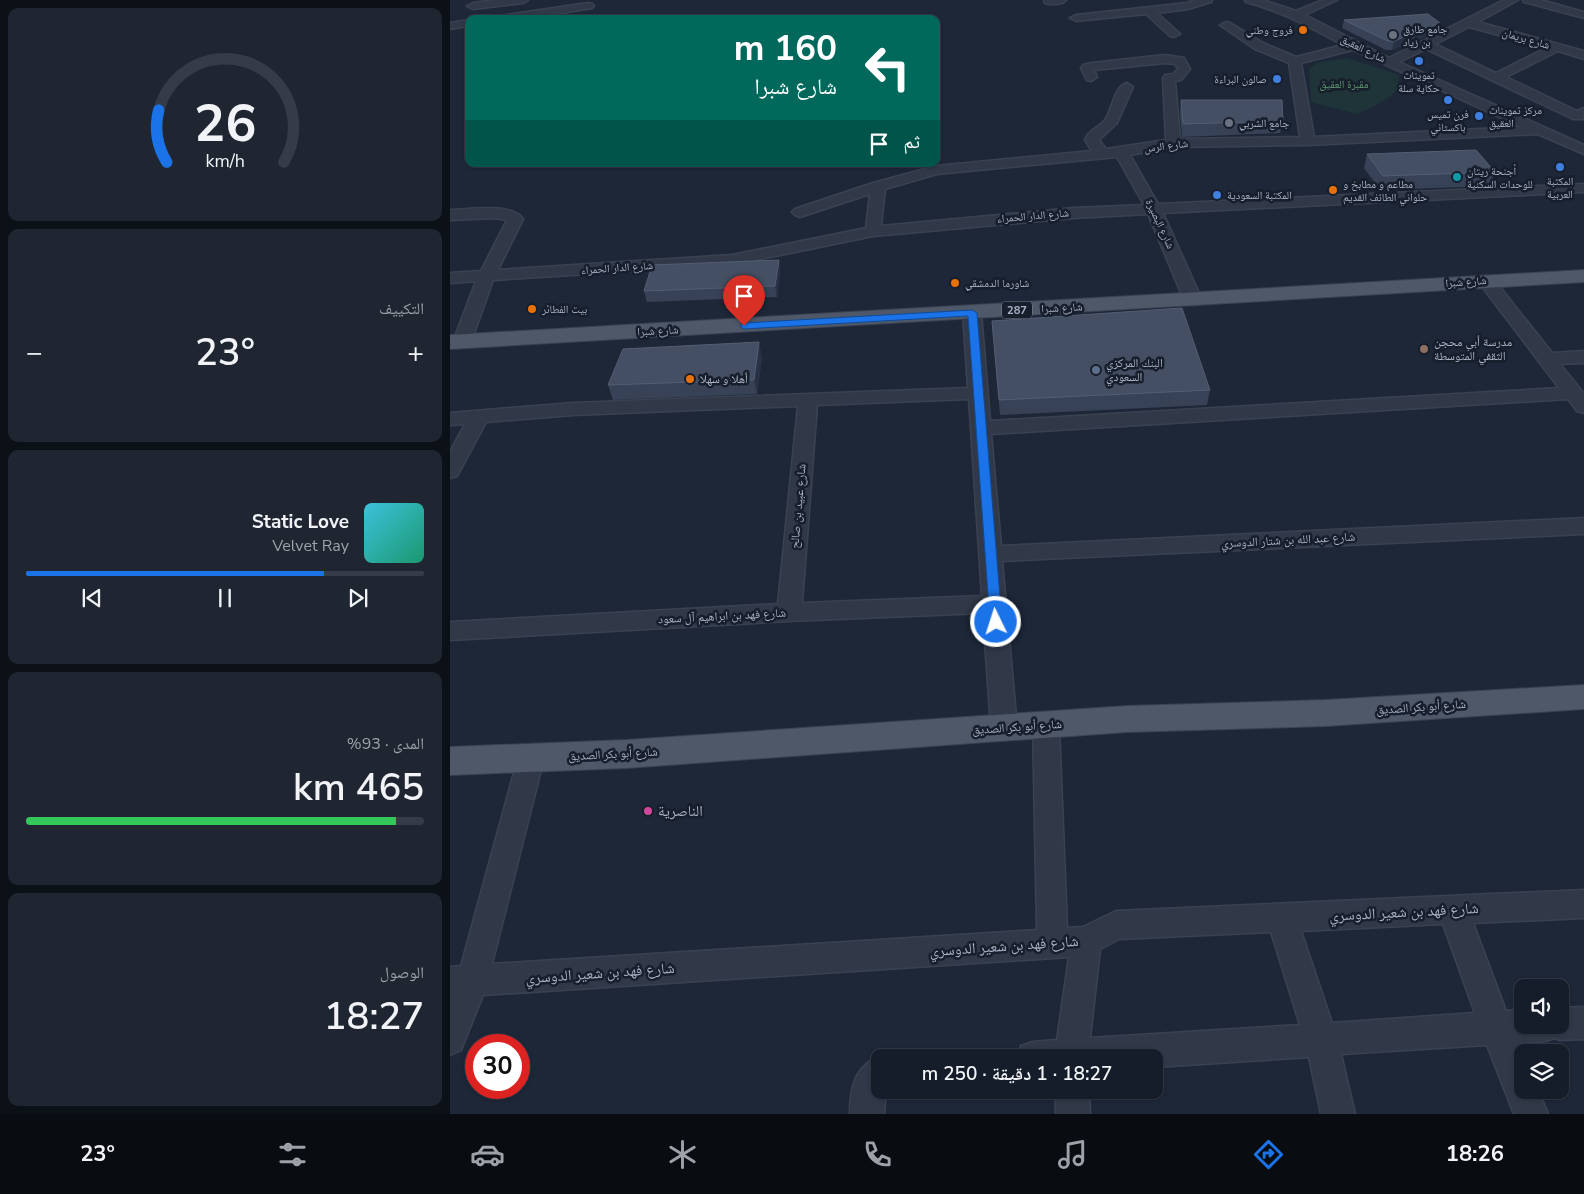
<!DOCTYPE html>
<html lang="ar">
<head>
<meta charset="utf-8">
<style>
  body { margin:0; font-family:"Nunito Sans","Noto Naskh Arabic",sans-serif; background:#1f2632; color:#f1f3f6; direction:rtl; height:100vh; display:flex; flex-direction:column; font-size:19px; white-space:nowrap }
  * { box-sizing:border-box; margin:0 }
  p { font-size:16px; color:#9ea2a8 }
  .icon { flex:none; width:28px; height:28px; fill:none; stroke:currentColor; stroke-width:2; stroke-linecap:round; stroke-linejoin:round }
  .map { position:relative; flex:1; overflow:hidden; direction:ltr }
  .details { display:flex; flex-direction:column; gap:8px; padding:8px; background:#0c1017; width:450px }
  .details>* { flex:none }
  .banner { position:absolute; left:15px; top:15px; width:475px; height:152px; border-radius:10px; box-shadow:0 1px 4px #0004,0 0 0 1px #353b47; direction:rtl; background:#00695c; color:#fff; overflow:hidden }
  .buttons { position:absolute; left:1064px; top:979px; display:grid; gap:10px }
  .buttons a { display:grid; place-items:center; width:55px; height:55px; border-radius:10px; background:#161d2a; box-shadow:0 1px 4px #0004,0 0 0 1px #353b47; font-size:25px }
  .speed { position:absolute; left:15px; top:1034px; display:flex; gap:10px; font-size:25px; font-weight:700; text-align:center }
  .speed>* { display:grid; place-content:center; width:65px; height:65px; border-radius:50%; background:#161d2a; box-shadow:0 1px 4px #0004,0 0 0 1px #353b47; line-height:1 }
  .speed .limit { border:8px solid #d22; background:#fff; color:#111 }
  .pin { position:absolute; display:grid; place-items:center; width:42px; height:42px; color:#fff; margin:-51px -21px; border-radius:50% 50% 50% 0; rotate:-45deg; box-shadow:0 0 5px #0007 }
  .pin .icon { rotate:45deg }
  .me { position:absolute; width:55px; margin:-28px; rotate:356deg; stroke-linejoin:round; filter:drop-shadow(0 0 4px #0008) }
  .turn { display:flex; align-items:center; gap:18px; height:105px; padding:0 20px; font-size:22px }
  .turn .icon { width:65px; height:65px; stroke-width:2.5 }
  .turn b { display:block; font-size:35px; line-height:42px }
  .then { display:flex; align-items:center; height:48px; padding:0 20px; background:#0003; gap:10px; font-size:19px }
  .big { font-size:38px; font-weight:600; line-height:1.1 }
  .details .tile { flex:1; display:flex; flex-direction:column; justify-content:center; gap:8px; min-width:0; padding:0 18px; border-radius:10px; background:#1f2632 }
  .details .dial { align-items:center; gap:0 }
  .dial svg { height:130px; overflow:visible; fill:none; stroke:#353b47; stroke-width:7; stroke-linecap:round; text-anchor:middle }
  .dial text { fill:#f1f3f6; stroke:none }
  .song { display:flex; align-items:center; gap:15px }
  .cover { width:60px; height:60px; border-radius:8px; background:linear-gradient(135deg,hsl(190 70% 55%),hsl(160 70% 35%)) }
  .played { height:5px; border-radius:2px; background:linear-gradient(90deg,#1a73e8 75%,#353b47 75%) }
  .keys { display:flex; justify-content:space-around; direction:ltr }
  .heat { display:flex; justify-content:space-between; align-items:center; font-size:28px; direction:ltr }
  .charge { height:8px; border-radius:4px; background:linear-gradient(90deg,#34c759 93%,#353b47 0) }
  .trip { position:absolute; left:421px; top:1049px; width:292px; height:50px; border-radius:10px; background:#161d2a; box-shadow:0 1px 4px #0004,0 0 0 1px #353b47; font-weight:600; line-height:50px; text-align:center; direction:rtl }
  .tabs { display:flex; height:80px; justify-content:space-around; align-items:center; background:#090c11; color:#9ea2a8 }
  .tabs .icon { width:35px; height:35px }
  .tabs .current { color:#1a73e8 }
  .tabs b { font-size:22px; color:#f1f3f6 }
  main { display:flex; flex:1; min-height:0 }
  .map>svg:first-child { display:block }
</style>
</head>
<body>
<main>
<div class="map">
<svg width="1134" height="1114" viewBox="0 0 1134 1114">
  <rect width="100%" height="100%" fill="#1d2738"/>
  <path fill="#1f3439" d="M897,58L949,75L948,88L941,96L923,107L907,114L861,102L859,69L867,63Z"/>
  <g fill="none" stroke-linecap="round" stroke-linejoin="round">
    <defs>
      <path id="minor" d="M45,0H78L73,3L23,9L17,6L23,3Z
        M594,0H616C612,5 601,5 595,3Z
        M746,0H762L761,2L738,9L707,13L730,34L724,37L720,36L696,14L626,21L620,18L626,15L737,3Z
        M795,0H813L846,11L873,0H887L855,15L939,58L1054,0H1068L1028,22L1134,51V59L1108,51L1056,77L1127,111L1134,108L1133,119H1123L976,49L949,62L1134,145V154L1088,134L858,145L723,147L680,155L708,204L1134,184V192L713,213L752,300L749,304L743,305L737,304L734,300L698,214L624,218L423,236L282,265L43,280L21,342L18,346L12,347L6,346L3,342L26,281L0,283V273L31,271L57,220L44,218L0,220V210C18,210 61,202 73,219L48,270L282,255L416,228L420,194L350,217L345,215L342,212L345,209L423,183L486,166L642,151L635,140C638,130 649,128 655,120C662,111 664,86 677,83L683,87L667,123L649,140L656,149L716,140L713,78L715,75L723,74L728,69L725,64L715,63L644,70L647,77L641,81L637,80L631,68L633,65L642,63L715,55L734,58L740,69L731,80L725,81L730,139L850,137L839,63L805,49L770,25L776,22L780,23L813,43L846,57L893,45C859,27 834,12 796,2ZM1019,27L1096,48L1046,73L985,44ZM903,50L1071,127L864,137L851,63ZM667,157L694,205L624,208L431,226L435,189L487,174Z
        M1073,0H1091L1134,12V18L1074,2Z
        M138,3L142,4L144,6L142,8L75,19H45L50,16Z
        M19,20V26L0,29V23Z
        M1036,276L1042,277L1102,353L1134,351V363L1110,364L1134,394V413L1127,411L1118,399L541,434L551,546L1134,518V534L552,561L567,727L563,735L554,738L545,735L541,727L533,613L339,621L0,640V622L328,604L348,406L123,415L36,422L7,476L0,478V452L15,424L0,425V413L123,403L518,388L513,313L516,309L522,308L528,309L531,313L540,421L1109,388L1028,281L1030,277ZM519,399L532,596L352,603L367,405Z
        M596,714L605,717L609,725L617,928L633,927L666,911L1134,890V918L1023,923L1056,1011L1072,1010V1025H1110V1008L1134,1007V1039L1110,1040L1104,1038L1096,1041L1069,1043L1073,1052L1072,1090H1088L1098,1114H1064L1037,1045L891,1054L905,1114H871L859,1057L705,1067V1058H567L571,1046L583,1042L607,1040L619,957L33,995L11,1050L0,1055V967L11,966L68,758L72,750L81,747L90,750L94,758L42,964L587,930L583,725L587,717ZM993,924L1025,1013L882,1023L851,931ZM821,932L850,1025L640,1038L650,949L669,939Z
        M430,1056L433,1058H430V1090H436L434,1114H400C400,1088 404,1067 430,1056Z
        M605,1090H639L640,1114H606Z"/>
      <path id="primary" d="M1134,270V282L0,349V335Z
        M1134,685V709L876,726L677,732L176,768L0,775V747L176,740L677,706L876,700Z"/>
    </defs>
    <use href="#minor" stroke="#3a4252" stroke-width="3"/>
    <use href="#primary" stroke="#3a4252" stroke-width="2"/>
    <use href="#minor" fill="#313948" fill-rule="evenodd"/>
    <use href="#primary" fill="#4e5869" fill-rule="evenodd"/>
  </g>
  <path fill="#384257" d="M894,20L988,31L942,50H936L892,28Z
    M731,100L833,121L830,133L732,137L730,113Z
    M917,154L1045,172L1040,186L930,190L914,168Z
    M329,260L330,270L327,297L197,302L194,291Z
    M542,321L760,390L757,405L550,415L543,335Z
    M312,357L307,394L163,400L158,385Z"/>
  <path fill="#283246" d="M990,23L988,31L942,50L944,41Z
    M329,260L330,270L327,297L325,286Z
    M309,342L312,357L307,394L304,380Z"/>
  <path fill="#444f63" stroke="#545e73" d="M978,14L990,23L944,41H938L894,20Z
    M731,100H832L833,121L733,124Z
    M1026,150L1045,172L933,176L917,154Z
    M329,260L325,286L194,291L202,265Z
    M732,308L760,390L549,400L542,321Z
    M309,342L304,380L158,385L173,349Z"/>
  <path fill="#1a73e8" stroke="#114b97" d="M522,310L527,313L552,622L546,626L540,622L518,316L294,329L290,326L294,323Z"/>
  <g fill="#e8710a" stroke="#171e2c" stroke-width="2">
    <circle cx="853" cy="30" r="5"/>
    <circle cx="883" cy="190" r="5"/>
    <circle cx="505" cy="283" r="5"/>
    <circle cx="82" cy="309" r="5"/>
    <circle cx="240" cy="379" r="5"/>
  </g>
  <g fill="#6b7280" stroke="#171e2c" stroke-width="2">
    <circle cx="943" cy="35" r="5"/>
    <circle cx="779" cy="123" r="5"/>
  </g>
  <g fill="#3f7fe0" stroke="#171e2c" stroke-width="2">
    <circle cx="969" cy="61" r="5"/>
    <circle cx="827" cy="79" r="5"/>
    <circle cx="998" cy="100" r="5"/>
    <circle cx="1029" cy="116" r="5"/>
    <circle cx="1110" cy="167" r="5"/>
    <circle cx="767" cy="195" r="5"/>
  </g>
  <circle fill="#0f9aa8" stroke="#171e2c" stroke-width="2" cx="1007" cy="177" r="5"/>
  <circle fill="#8d6e63" stroke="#171e2c" stroke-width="2" cx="974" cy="349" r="5"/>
  <circle fill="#5c6f8a" stroke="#171e2c" stroke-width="2" cx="646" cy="370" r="5"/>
  <circle fill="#d1479c" stroke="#171e2c" stroke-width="2" cx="198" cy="811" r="5"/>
  <g text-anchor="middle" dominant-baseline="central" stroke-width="5" stroke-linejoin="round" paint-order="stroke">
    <g font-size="11" fill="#aab3c6" stroke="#171e2c" text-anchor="start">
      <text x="953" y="29">جامع طارق<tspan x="953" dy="13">بن زياد</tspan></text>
      <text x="843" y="30" text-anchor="end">فروج وطني</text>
      <text x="969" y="75" text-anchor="middle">تموينات<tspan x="969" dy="13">حكاية سلة</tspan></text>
      <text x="817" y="79" text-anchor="end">صالون البراءة</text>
      <text x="1039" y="110">مركز تموينات<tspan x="1039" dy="13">العقيق</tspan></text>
      <text x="998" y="114" text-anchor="middle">فرن تميس<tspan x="998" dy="13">باكستاني</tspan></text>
      <text x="789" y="123">جامع الشربي</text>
      <text x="1017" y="171">أجنحة ريتان<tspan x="1017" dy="13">للوحدات السكنية</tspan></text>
      <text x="1110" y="181" text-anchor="middle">المكتبة<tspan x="1110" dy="13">العربية</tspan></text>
      <text x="893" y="184">مطاعم و مطابخ و<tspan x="893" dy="13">حلواني الطائف القديم</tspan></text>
      <text x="777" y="195">المكتبة السعودية</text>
      <text x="515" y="283">شاورما الدمشقي</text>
      <text x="92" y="309">بيت الفطائر</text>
    </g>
    <g font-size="11" fill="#aab3c6" stroke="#171e2c">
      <text transform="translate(1076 39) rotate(16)">شارع بريمان</text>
      <text transform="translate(913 49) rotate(26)">شارع العقيق</text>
      <text transform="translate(716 146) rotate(-7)">شارع الرس</text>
      <text transform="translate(583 216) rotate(-5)">شارع الدار الحمراء</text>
      <text transform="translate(710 224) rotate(65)">شارع البصيرة</text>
      <text transform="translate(167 268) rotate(-4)">شارع الدار الحمراء</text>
      <text transform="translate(1016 282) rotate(-4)">شارع شبرا</text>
      <text transform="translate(612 308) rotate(-3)">شارع شبرا</text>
      <text transform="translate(208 331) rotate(-3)">شارع شبرا</text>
    </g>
    <g font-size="11" fill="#609871" stroke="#171e2c">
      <text x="894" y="84">مقبرة العقيق</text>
    </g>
    <rect fill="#171e2c" stroke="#7e8698" stroke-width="1" x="552" y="301.5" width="30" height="17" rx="4"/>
    <g font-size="11" font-weight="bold" fill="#aab3c6">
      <text x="567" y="310">287</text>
    </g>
    <g font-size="12" fill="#aab3c6" stroke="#171e2c" text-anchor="start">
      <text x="984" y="342">مدرسة أبي محجن<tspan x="984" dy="14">الثقفي المتوسطة</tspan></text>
      <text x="656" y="363">البنك المركزي<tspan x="656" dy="14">السعودي</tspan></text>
      <text x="250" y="379">أهلا و سهلا</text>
    </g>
    <g font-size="12" fill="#aab3c6" stroke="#171e2c">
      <text transform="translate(348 506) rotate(-85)">شارع عبيد بن صالح</text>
      <text transform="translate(838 540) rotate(-3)">شارع عبد الله بن شتار الدوسري</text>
      <text transform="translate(272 616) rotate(-3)">شارع فهد بن ابراهيم آل سعود</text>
      <text transform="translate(971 707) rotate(-4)">شارع أبو بكر الصديق</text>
      <text transform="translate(567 727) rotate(-4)">شارع أبو بكر الصديق</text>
      <text transform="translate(163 754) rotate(-3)">شارع أبو بكر الصديق</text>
    </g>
    <g font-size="15" fill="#aab3c6" stroke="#171e2c" text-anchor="start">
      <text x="208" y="811">الناصرية</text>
    </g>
    <g font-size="15" fill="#aab3c6" stroke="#171e2c">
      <text transform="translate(954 912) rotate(-3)">شارع فهد بن شعير الدوسري</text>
      <text transform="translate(554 946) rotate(-4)">شارع فهد بن شعير الدوسري</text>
      <text transform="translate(150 973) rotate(-4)">شارع فهد بن شعير الدوسري</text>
    </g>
  </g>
</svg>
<div class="buttons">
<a><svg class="icon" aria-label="sound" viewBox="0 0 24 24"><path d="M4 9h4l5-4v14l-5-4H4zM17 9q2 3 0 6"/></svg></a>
<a><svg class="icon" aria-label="layers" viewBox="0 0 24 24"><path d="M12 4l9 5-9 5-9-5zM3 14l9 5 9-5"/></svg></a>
</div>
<div class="speed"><div class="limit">30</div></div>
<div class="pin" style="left:294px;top:326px;background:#d93025"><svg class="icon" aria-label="arrive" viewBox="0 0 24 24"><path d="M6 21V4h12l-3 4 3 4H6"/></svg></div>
<svg class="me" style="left:546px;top:622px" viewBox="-20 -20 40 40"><circle r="17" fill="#1a73e8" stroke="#fff" stroke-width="3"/><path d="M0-11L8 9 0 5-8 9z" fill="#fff"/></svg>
<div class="trip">18:27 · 1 دقيقة · 250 m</div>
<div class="banner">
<div class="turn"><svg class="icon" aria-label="left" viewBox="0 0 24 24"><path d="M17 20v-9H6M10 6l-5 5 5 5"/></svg><div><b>160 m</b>شارع شبرا</div></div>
<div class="then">ثم<svg class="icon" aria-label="arrive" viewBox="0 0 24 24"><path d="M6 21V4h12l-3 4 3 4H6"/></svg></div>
</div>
</div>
<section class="details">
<div class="tile dial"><svg viewBox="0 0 100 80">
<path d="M14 69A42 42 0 1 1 86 69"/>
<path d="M14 69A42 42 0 0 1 9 37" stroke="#1a73e8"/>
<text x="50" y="56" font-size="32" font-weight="700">26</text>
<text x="50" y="72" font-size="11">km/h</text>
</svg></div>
<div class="tile"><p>التكييف</p>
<div class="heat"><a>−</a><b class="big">23°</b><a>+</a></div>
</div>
<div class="tile">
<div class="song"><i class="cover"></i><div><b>Static Love</b><p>Velvet Ray</p></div></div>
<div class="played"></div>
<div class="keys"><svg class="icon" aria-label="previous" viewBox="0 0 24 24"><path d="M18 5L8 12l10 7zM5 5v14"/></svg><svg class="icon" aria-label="pause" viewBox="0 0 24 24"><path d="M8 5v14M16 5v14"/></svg><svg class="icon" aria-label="next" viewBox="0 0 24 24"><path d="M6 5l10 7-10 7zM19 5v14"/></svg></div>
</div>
<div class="tile"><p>المدى · 93%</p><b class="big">465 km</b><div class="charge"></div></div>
<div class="tile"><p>الوصول</p><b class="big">18:27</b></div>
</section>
</main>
<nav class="tabs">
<b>18:26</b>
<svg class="icon current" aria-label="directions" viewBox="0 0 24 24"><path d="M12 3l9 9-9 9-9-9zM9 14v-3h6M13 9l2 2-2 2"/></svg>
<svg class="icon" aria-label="music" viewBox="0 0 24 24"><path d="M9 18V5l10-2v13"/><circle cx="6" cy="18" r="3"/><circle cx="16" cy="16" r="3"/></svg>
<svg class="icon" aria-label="phone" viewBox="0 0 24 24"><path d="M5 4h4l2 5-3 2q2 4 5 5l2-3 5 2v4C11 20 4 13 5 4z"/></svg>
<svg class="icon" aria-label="climate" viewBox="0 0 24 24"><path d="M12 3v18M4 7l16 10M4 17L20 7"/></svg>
<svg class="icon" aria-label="car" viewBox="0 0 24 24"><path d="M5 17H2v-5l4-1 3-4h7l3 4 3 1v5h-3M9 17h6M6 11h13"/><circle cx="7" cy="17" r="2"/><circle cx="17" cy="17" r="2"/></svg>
<svg class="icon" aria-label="filters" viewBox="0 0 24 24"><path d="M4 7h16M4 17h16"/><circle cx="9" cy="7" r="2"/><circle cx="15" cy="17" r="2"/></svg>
<b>23°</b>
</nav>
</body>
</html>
